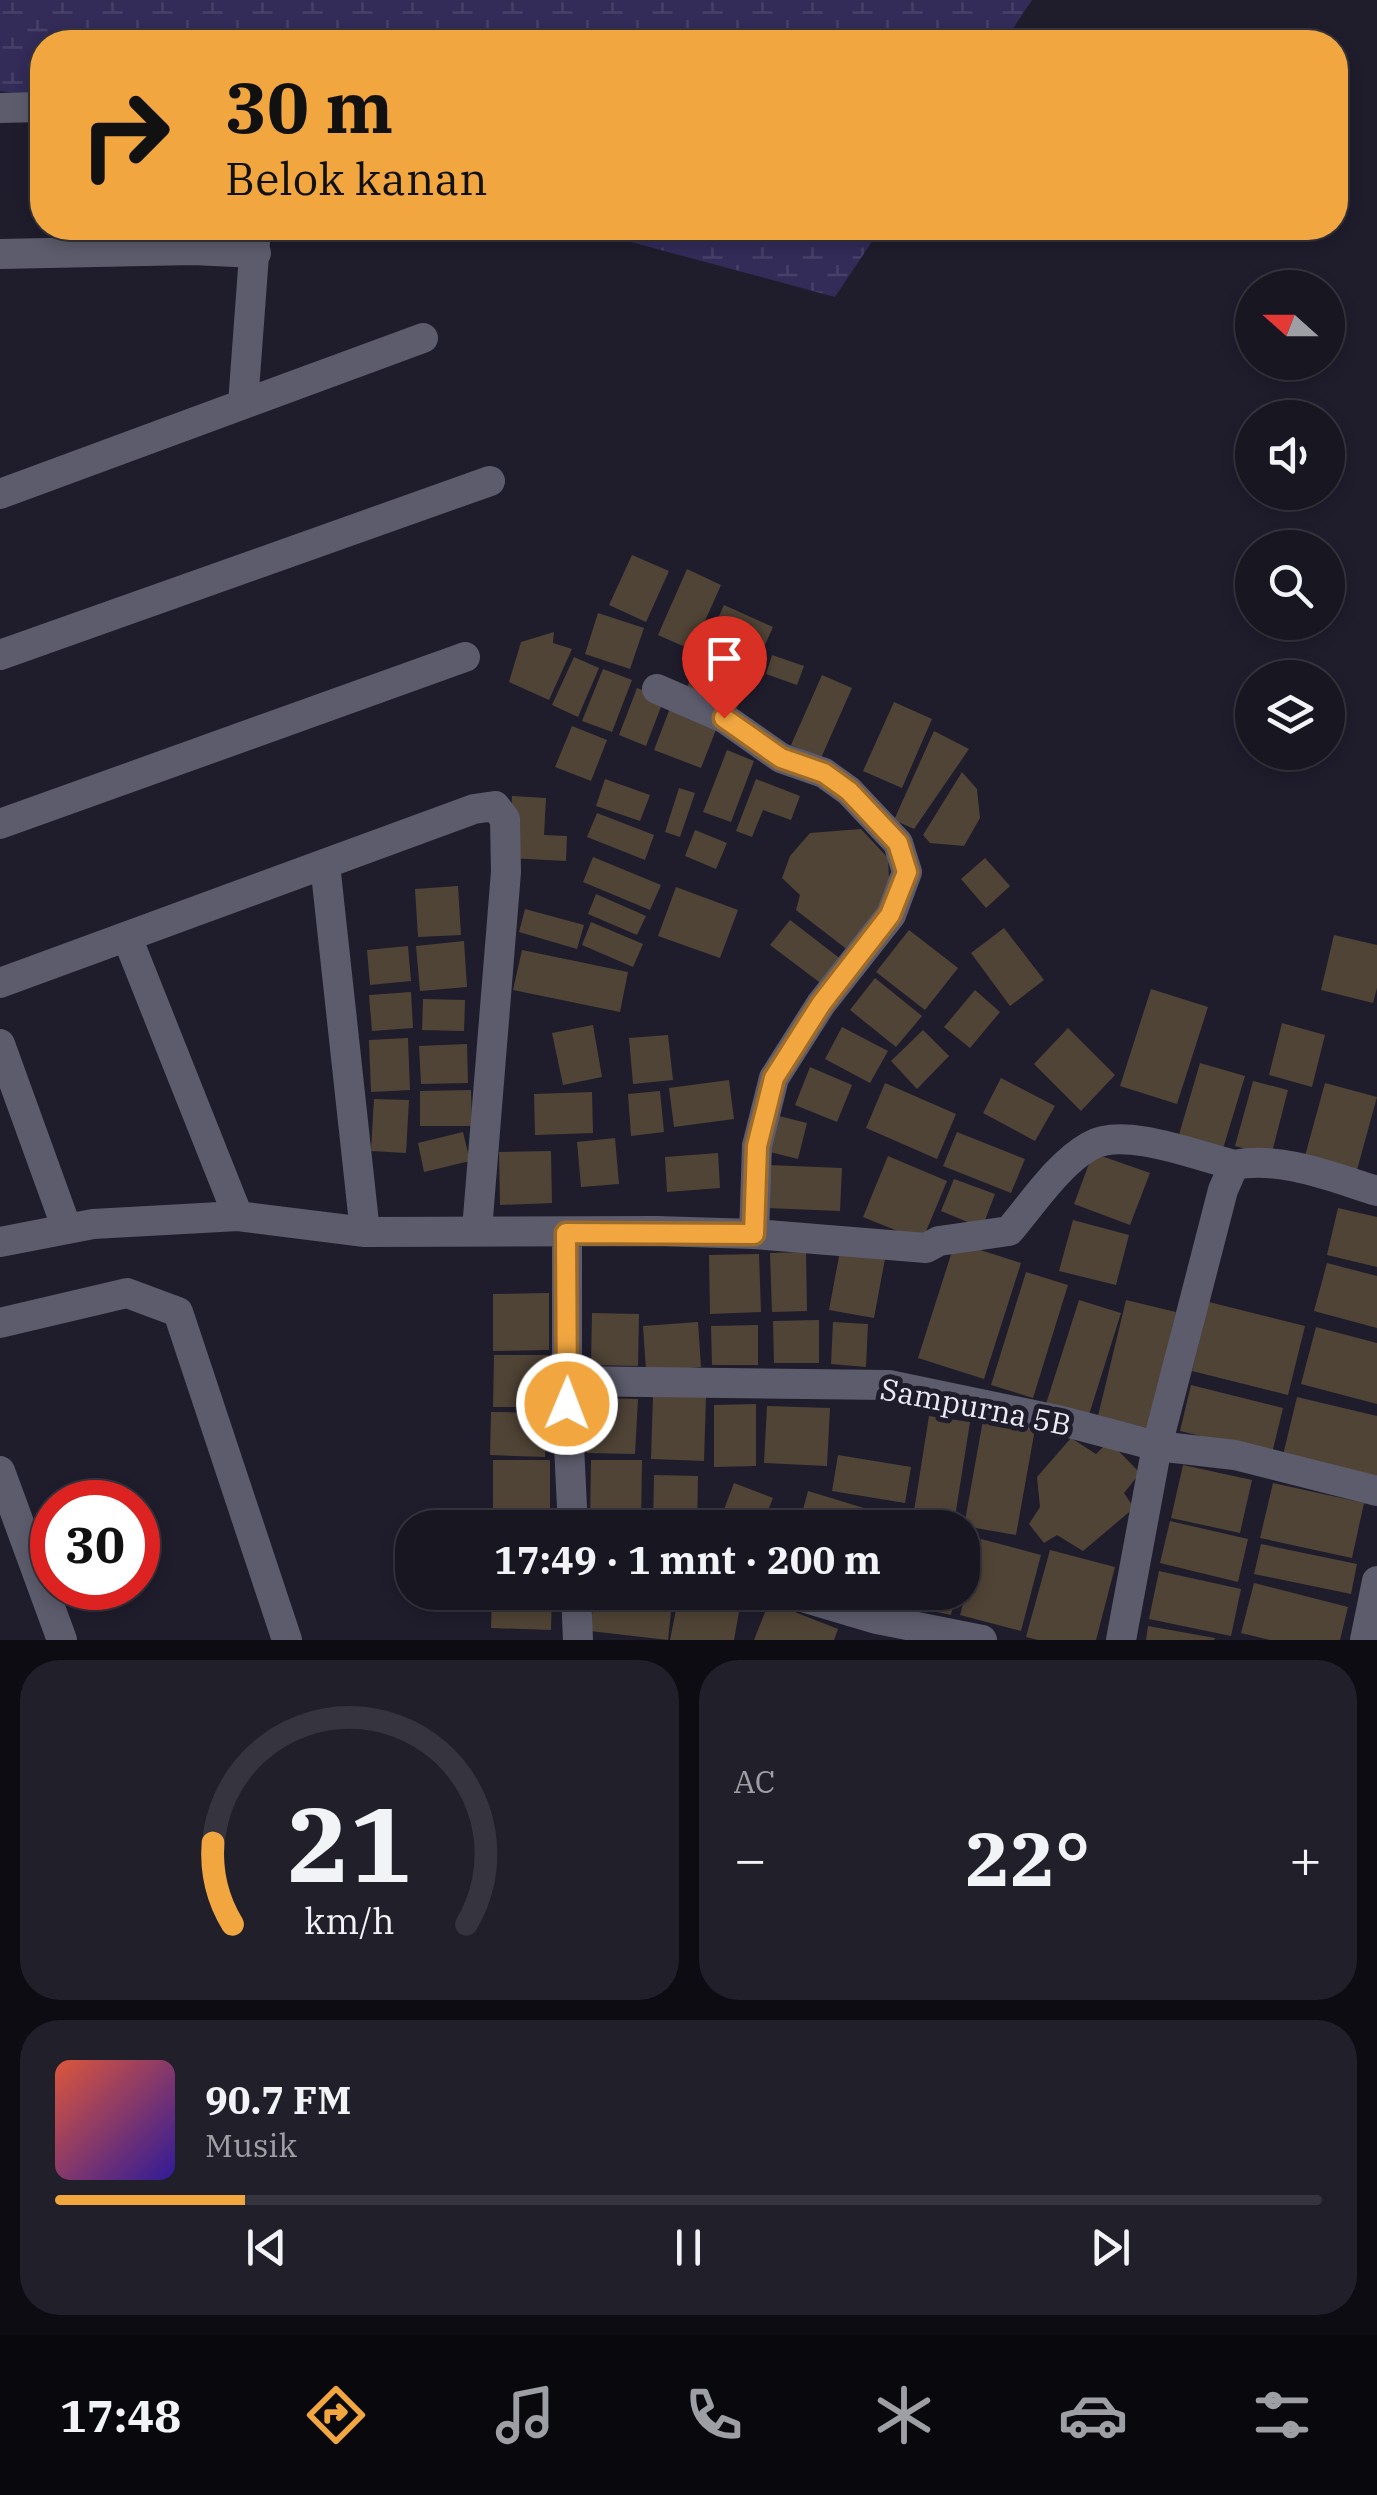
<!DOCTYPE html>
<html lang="id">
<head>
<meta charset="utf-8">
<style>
  body { margin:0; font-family:"IBM Plex Serif",serif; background:#201f2a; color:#f1f3f6; height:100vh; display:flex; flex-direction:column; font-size:38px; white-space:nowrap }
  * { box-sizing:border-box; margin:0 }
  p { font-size:32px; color:#9e9fa5 }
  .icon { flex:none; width:55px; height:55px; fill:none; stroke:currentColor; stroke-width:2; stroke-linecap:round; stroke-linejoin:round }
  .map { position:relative; height:1640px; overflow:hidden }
  .side { display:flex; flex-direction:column; gap:20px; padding:20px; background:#0d0c12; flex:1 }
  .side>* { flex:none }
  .top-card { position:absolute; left:30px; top:30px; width:1318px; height:210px; border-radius:40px; box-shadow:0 5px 15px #0003,0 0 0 2px #36353f; background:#f1a640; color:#111; overflow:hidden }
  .needle { width:65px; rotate:291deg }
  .buttons { position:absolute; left:1235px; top:270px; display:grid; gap:20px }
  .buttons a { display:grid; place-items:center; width:110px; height:110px; border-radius:50%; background:#171621; box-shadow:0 5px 15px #0003,0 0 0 2px #36353f; font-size:50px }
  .speed { position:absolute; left:30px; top:1480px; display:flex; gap:20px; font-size:50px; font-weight:700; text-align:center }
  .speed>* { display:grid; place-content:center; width:130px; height:130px; border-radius:50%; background:#171621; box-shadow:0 5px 15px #0003,0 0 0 2px #36353f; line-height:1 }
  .speed .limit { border:15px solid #d22; background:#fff; color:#111 }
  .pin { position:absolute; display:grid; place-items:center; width:85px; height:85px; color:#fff; margin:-102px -42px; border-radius:50% 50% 50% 0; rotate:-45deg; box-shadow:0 0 10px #0007 }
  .pin .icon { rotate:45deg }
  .me { position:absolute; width:110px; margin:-55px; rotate:1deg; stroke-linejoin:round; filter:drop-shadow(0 0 8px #0008) }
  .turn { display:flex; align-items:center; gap:35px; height:210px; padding:0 30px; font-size:45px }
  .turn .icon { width:130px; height:130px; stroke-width:2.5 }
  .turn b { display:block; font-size:70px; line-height:85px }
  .big { font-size:75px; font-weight:800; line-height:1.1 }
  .side .widget { flex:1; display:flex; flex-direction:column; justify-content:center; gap:15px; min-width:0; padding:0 35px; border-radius:40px; background:#201f2a }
  .side .dial { align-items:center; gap:0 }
  .dial svg { height:260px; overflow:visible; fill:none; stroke:#36353f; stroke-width:7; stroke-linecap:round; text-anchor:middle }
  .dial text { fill:#f1f3f6; stroke:none }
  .song { display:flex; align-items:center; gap:30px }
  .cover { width:120px; height:120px; border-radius:15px; background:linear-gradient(135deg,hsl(10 70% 55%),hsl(250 70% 35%)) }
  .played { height:10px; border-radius:5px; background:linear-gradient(90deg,#f1a640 15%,#36353f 15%) }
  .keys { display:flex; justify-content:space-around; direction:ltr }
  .heat { display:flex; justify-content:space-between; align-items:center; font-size:55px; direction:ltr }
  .side .tiles { flex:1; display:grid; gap:20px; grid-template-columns:1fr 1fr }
  .widget:last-child { grid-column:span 2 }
  .trip { position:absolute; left:395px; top:1510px; width:585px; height:100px; border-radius:40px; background:#171621; box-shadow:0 5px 15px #0003,0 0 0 2px #36353f; font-weight:800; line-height:100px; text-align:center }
  .menu { display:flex; height:160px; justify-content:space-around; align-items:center; background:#09090d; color:#9e9fa5 }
  .menu .icon { width:70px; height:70px }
  .menu .selected { color:#f1a640 }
  .menu b { font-size:45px; color:#f1f3f6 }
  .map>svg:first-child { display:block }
</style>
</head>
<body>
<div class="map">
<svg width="1377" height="1640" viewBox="0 0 1377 1640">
  <defs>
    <pattern id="wetland-marsh" width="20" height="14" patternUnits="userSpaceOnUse" patternTransform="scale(2.5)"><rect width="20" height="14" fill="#332b58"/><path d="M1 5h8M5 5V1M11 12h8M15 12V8" fill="none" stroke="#474068"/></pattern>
  </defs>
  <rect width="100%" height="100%" fill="#1f1d2c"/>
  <path fill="url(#wetland-marsh)" d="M0,0H1032L1004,42H42V98L0,91Z
    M579,228H881L835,297Z"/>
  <path fill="#504436" d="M632,555L669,571L646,622L609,605Z
    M687,569L721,585L692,650L658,635Z
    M724,605L773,627L734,714L685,692Z
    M598,613L644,628L630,669L585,654Z
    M554,632L553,643L572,649L549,700L509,682L521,642Z
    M772,655L804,666L797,685L766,674Z
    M574,657L599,668L578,717L552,705Z
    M603,669L632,680L612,732L582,721Z
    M822,675L852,688L821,758L791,745Z
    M637,688L664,699L646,746L619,735Z
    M894,702L932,719L902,788L863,771Z
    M672,703L719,722L701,768L654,750Z
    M572,726L607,740L591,781L555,767Z
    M934,731L969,749L914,829L894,820Z
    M727,750L754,761L731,822L703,812Z
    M962,772L977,789L980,818L964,846L930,843L923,835Z
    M605,779L650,795L640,821L596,806Z
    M756,779L800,796L791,820L763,810L752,837L736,831Z
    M679,788L695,793L680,837L665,832Z
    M512,796L546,798L544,835L567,836L566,861L509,858Z
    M597,813L654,835L645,860L587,837Z
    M861,829L888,858L890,895L849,951L796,910L800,895L782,878L790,856L810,833Z
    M695,830L727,843L716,869L685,856Z
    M593,857L661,885L650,910L583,882Z
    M985,858L1010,886L986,908L961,879Z
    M458,886L461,935L418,937L415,889Z
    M676,887L738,910L720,958L658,936Z
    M596,894L646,916L637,935L588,914Z
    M525,909L584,925L577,949L519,932Z
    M790,920L842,960L823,985L770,945Z
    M591,922L643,944L633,967L582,945Z
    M1004,928L1044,980L1010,1006L971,953Z
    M909,930L958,968L925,1010L876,972Z
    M1334,935L1377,945V988L1373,1003L1321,990Z
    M464,941L467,987L420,991L416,946Z
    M408,946L411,981L370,985L367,950Z
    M522,950L628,972L620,1012L513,990Z
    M875,978L922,1016L896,1047L850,1010Z
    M1151,989L1208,1007L1177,1104L1120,1086Z
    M975,990L1000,1012L970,1048L944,1027Z
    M411,992L413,1028L372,1031L369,995Z
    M423,999L465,1000L464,1031L422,1030Z
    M1282,1023L1325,1035L1312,1087L1269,1075Z
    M593,1025L602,1077L563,1085L552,1033Z
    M842,1027L888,1051L870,1083L825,1059Z
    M1068,1028L1115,1075L1081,1111L1034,1064Z
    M923,1030L949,1056L917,1089L891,1061Z
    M668,1035L673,1080L633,1084L629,1038Z
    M408,1038L410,1090L371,1092L369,1040Z
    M467,1044L468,1083L421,1084L419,1046Z
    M1200,1063L1245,1076L1222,1152L1178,1138Z
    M810,1067L852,1085L837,1122L795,1105Z
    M1001,1078L1055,1106L1035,1141L983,1113Z
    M729,1080L734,1119L674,1127L669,1088Z
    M1253,1081L1288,1090L1271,1156L1235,1146Z
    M885,1083L956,1114L937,1159L866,1128Z
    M1325,1083L1377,1097L1357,1170L1305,1156Z
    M471,1090L472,1126H420V1091Z
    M660,1091L664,1132L631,1136L628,1094Z
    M592,1092L593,1133L535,1135L534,1094Z
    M374,1099L409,1100L406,1153L371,1151Z
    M775,1115L807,1123L798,1159L766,1151Z
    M463,1132L470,1161L424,1172L418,1143Z
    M957,1132L1025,1159L1011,1193L943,1166Z
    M615,1138L619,1184L581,1187L577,1142Z
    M551,1151L552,1203L500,1205L499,1152Z
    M718,1153L720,1188L667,1192L665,1157Z
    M1093,1153L1150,1173L1130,1225L1074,1204Z
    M888,1156L947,1181L922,1241L863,1217Z
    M768,1165L842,1168L840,1211L766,1208Z
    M954,1179L995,1194L982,1228L941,1211Z
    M1338,1208L1377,1217V1267L1327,1255Z
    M1073,1220L1129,1235L1116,1285L1059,1271Z
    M955,1242L1021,1263L984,1379L918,1358Z
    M840,1251L885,1259L874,1318L829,1310Z
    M806,1252L807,1311L772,1312L770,1253Z
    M759,1254L761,1312L710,1314L709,1255Z
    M1327,1263L1377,1276V1328L1314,1311Z
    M1026,1272L1068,1285L1033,1398L991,1385Z
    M549,1293V1350L493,1351V1294Z
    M1079,1300L1121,1313L1088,1418L1046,1404Z
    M1126,1300L1176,1312L1148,1428L1098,1416Z
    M1209,1302L1305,1326L1288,1395L1192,1371Z
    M592,1313L639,1314L638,1366L591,1365Z
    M819,1320V1363H774L773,1321Z
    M698,1322L701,1367L646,1371L643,1326Z
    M833,1322L868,1324L866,1367L831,1364Z
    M758,1325V1365H712L711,1326Z
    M1316,1327L1377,1343V1404L1301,1384Z
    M494,1355H548V1407H493Z
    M1191,1385L1283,1408L1272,1453L1180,1431Z
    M653,1395L706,1396L704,1461L651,1459Z
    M1297,1397L1377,1416V1478L1283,1455Z
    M589,1398L638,1399L635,1454L587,1453Z
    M756,1404V1466L714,1467V1405Z
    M767,1406L830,1408L827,1466L764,1463Z
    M491,1412L547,1413L545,1457L490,1455Z
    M929,1416L970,1422L955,1517L914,1511Z
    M983,1420L1035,1429L1016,1535L964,1526Z
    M1071,1438L1096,1454L1109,1441L1140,1473L1124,1493L1134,1508L1083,1551L1057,1535L1044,1543L1029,1524L1040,1507L1037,1477Z
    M838,1455L911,1467L905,1503L832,1491Z
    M493,1460H550V1516H493Z
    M591,1460H642L641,1528H590Z
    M1183,1465L1252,1480L1240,1533L1171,1518Z
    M654,1475L698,1476L697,1528H653Z
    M734,1483L773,1498L761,1528H717Z
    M1273,1483L1364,1503L1352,1558L1260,1538Z
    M808,1491L867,1509L862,1528H798Z
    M880,1509L924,1521L922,1528H874Z
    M493,1521H551V1528H493Z
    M1170,1521L1248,1539L1238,1582L1160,1563Z
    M981,1539L1041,1555L1021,1631L960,1615Z
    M1261,1544L1357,1564L1351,1594L1254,1574Z
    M1050,1550L1115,1567L1096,1640H1038L1026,1637Z
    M1159,1571L1241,1589L1231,1636L1149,1619Z
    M1254,1583L1348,1607L1340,1640H1270L1241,1633Z
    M492,1592H552L551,1630L491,1628Z
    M595,1592H673L668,1640L590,1631Z
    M853,1592H903L898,1607Z
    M922,1592H956L951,1615L918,1608Z
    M679,1595L740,1606L734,1640H670Z
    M769,1602L838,1629L834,1640H754Z
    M1148,1626L1215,1638L1214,1640H1146Z"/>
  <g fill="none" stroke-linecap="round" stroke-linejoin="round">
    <path stroke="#5d5c6d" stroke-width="30" d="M0,108L42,107
      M0,254L193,250L256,253
      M243,404L256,228
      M0,494L423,338
      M0,655L490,481
      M657,689L724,718L781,758L824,773L849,791L898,843L907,872L891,915L821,1004L774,1078L757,1146L754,1234
      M0,824L465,657
      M325,864L365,1232
      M127,937L238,1216
      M0,983L474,809L495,806L505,819L506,872L477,1230
      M0,1044L67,1229
      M567,1233V1404L573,1528
      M0,1242L93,1224L238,1216L365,1232L656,1231L754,1234L926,1248L939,1241L1009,1231C1033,1203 1058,1164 1090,1146C1123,1126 1198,1156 1234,1165
      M0,1323L127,1293L178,1312L287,1640
      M568,1381L889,1385L1062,1421L1157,1446L1235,1455L1377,1491
      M0,1471L62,1640
      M576,1592L578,1640
      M786,1592L877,1619L982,1640
      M1121,1640L1157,1446L1223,1190L1234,1165C1282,1156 1332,1177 1377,1191
      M1365,1640L1377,1581"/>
  </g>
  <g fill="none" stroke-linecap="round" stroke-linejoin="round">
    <defs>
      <path id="route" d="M567,1404L566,1233L754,1234L757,1146L774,1078L821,1004L890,915L907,872L898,843L849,791L824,773L781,758L724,718"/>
    </defs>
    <use href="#route" stroke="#9d6c2a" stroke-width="25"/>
    <use href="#route" stroke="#f1a640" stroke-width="18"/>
  </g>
  <g text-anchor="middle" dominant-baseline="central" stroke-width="10" stroke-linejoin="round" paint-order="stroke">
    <g font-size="30" fill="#ebebf5" stroke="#1f1d2c">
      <text transform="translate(976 1406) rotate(11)">Sampurna 5B</text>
    </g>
  </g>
</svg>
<div class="buttons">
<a><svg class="needle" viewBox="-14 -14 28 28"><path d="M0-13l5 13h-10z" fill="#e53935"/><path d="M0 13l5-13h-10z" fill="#9e9fa5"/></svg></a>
<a><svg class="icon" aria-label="sound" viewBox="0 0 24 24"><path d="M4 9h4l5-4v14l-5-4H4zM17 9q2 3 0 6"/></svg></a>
<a><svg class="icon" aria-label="search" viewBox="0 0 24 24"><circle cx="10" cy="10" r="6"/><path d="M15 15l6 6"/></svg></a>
<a><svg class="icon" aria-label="layers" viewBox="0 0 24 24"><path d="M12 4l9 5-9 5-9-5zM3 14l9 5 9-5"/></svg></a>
</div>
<div class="speed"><div class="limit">30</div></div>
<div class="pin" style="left:724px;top:718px;background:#d93025"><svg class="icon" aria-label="arrive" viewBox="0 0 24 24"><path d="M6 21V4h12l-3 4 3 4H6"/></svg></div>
<svg class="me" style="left:567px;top:1404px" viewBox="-20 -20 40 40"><circle r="17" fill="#f1a640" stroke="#fff" stroke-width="3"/><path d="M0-11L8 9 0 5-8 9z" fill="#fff"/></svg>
<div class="trip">17:49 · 1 mnt · 200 m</div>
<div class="top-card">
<div class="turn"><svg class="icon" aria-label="right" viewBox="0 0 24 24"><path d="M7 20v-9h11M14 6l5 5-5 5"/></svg><div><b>30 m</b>Belok kanan</div></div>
</div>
</div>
<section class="side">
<div class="tiles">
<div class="widget dial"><svg viewBox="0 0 100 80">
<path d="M14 69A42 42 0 1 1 86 69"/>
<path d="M14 69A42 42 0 0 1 8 44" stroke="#f1a640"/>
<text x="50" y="56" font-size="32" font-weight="700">21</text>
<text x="50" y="72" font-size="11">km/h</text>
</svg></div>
<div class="widget"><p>AC</p>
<div class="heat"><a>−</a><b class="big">22°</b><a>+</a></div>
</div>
<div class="widget">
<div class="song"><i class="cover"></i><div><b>90.7 FM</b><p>Musik</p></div></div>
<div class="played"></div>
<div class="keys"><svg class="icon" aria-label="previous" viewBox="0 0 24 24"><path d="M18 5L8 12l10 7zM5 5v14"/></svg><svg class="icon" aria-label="pause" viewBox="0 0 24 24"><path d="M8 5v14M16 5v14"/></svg><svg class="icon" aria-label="next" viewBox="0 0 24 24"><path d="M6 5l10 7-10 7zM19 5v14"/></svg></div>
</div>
</div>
</section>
<nav class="menu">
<b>17:48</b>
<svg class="icon selected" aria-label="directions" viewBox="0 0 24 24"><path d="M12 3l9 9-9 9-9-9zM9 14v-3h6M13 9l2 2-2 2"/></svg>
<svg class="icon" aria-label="music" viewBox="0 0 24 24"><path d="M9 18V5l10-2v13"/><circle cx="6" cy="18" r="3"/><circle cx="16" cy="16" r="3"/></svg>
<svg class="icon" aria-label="phone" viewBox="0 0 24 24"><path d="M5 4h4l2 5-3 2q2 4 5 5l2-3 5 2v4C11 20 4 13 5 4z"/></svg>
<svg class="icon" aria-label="climate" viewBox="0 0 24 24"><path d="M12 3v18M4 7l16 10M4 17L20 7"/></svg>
<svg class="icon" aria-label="car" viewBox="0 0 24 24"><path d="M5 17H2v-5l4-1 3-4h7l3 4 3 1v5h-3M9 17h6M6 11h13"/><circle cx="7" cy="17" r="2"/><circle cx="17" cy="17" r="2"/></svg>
<svg class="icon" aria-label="filters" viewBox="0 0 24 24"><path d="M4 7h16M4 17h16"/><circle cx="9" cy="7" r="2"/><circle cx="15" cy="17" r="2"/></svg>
</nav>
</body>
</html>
